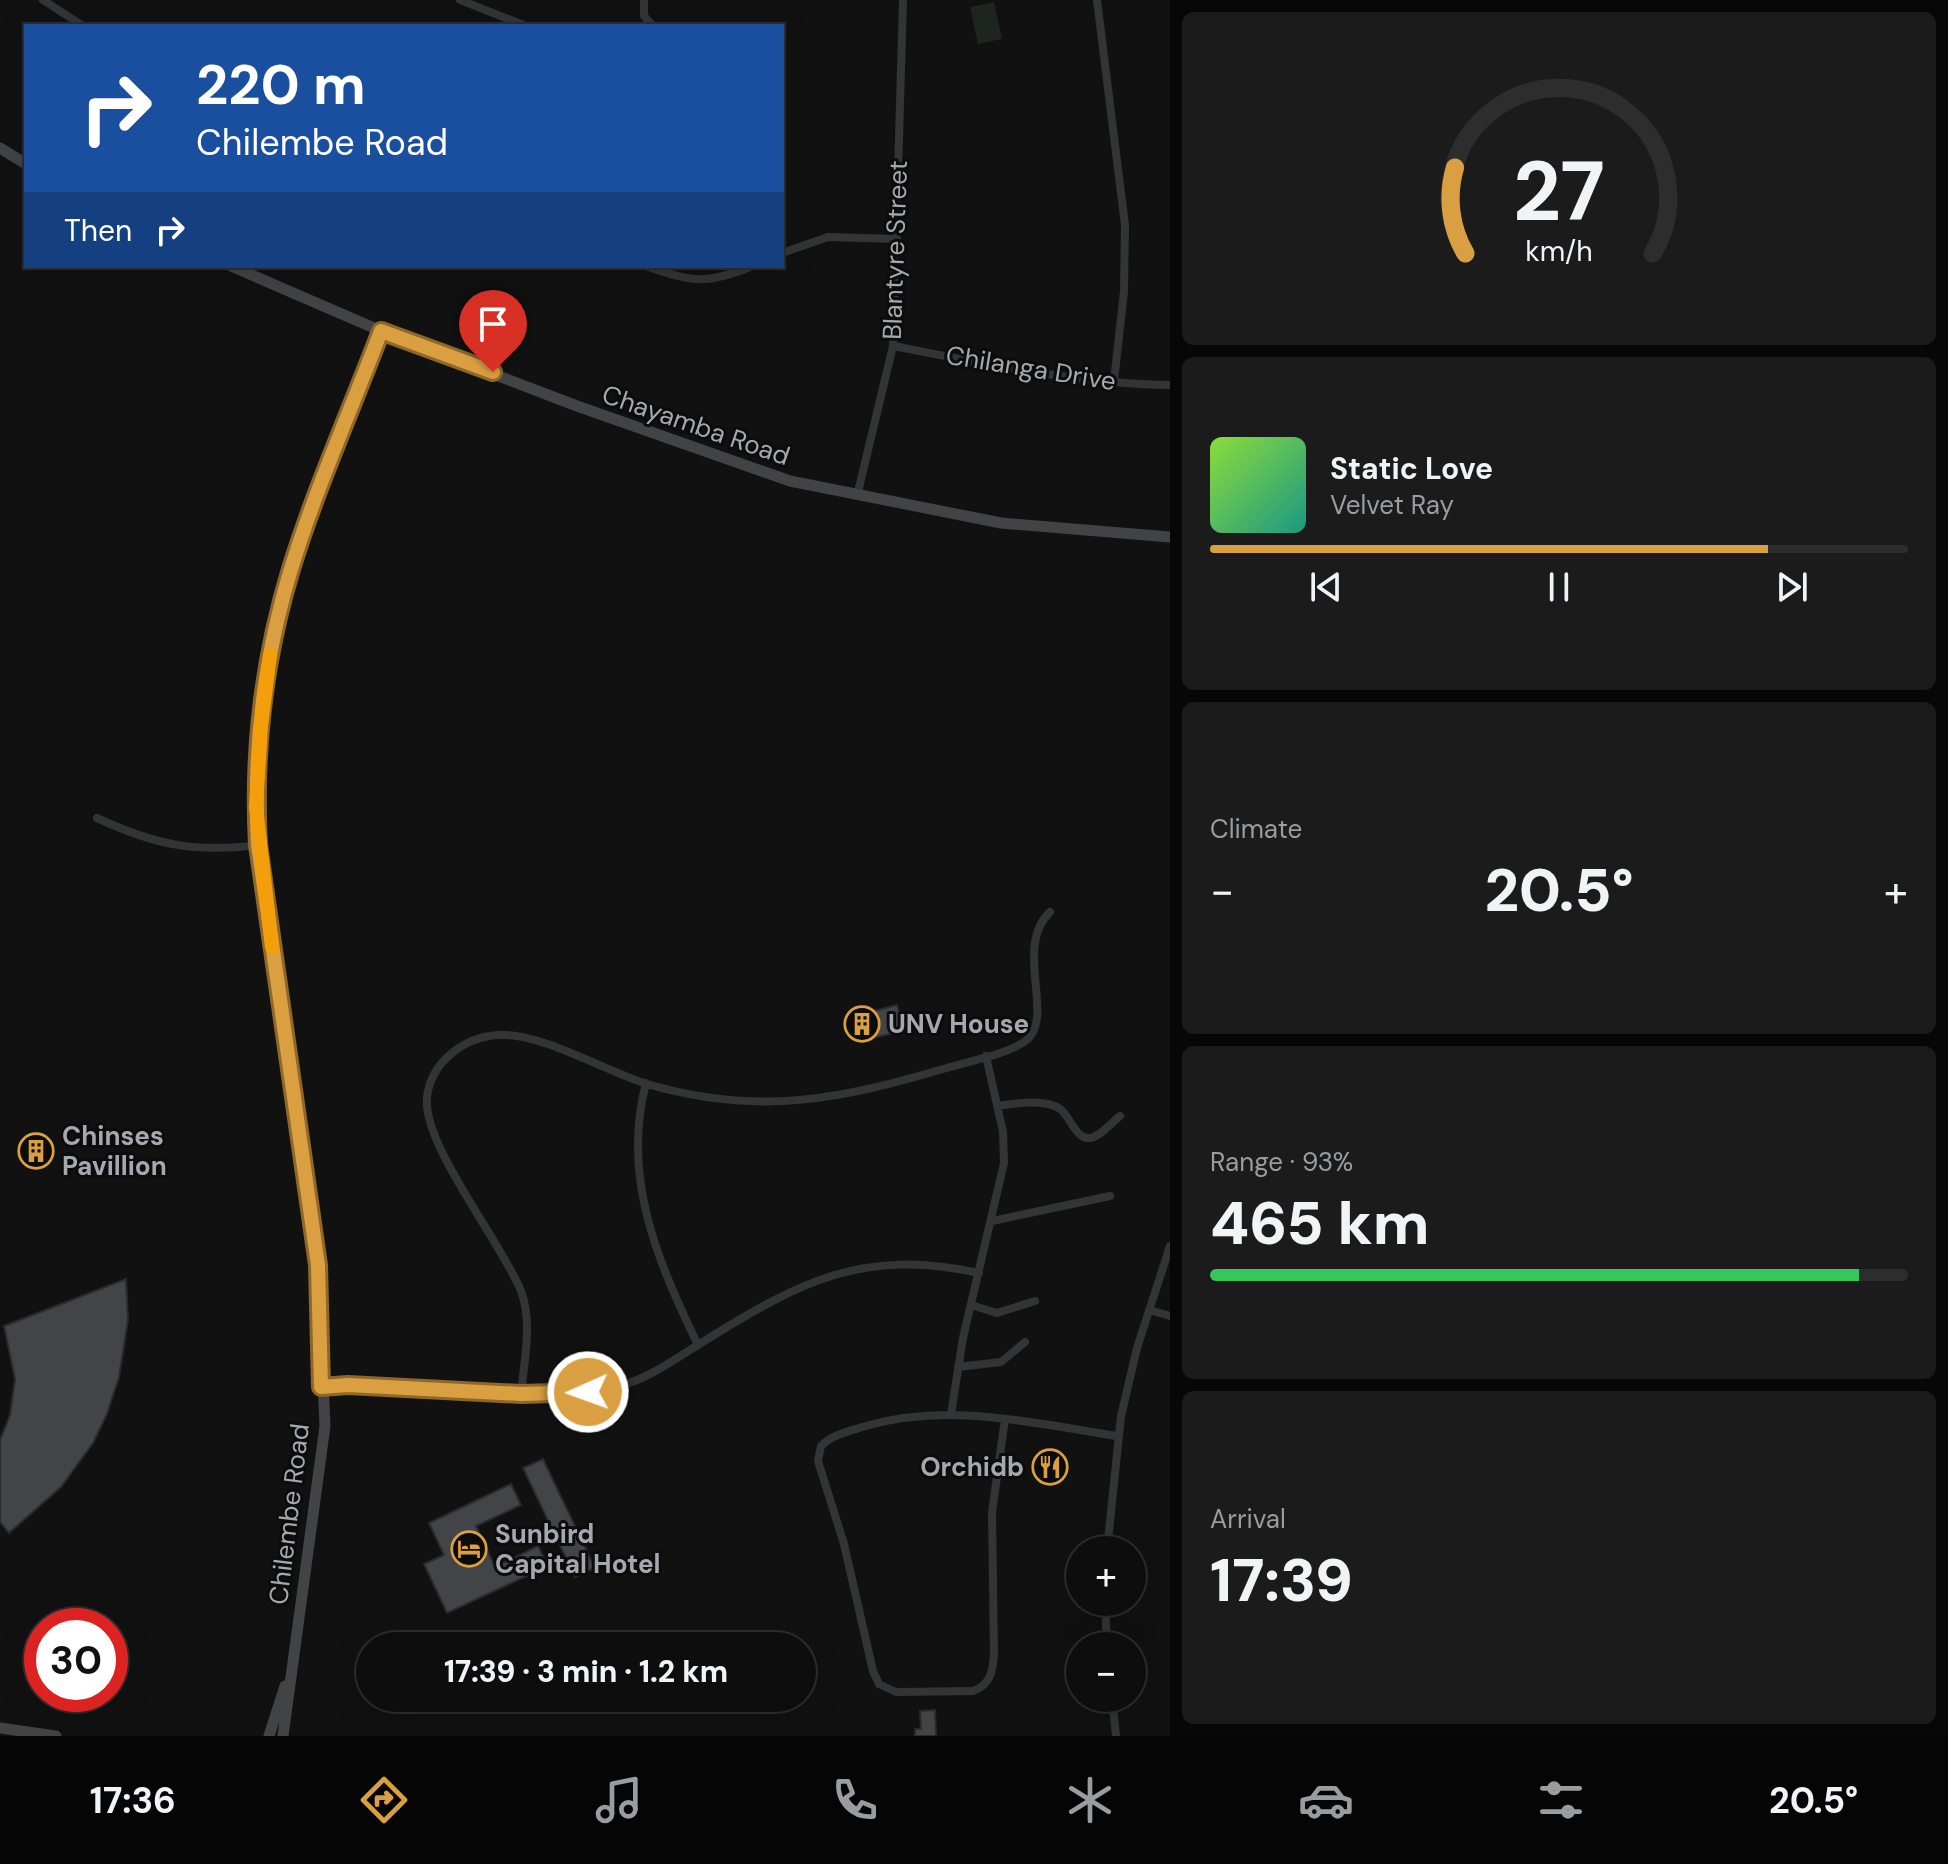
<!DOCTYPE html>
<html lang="en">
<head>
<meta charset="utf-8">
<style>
  body { margin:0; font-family:"DM Sans",sans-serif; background:#1b1b1c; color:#f1f3f6; height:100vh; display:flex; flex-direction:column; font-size:30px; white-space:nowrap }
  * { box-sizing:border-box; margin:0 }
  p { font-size:26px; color:#9a9c9e }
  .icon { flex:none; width:44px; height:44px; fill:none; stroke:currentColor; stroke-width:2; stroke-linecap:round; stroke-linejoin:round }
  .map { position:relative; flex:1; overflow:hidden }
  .side { display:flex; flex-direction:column; gap:12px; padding:12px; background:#070708; width:778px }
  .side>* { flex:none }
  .hud { position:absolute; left:24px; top:24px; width:760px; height:244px; border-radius:0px; box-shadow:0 8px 32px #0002,0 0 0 2px #2d2d2e; background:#1a4fa0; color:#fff; overflow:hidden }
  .fabs { position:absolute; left:1066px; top:1536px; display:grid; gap:16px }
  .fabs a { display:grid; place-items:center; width:80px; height:80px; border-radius:50%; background:#0d0d0e; box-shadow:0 8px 32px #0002,0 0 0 2px #2d2d2e; font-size:40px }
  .speed { position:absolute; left:24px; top:1608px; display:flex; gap:16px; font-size:40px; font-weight:700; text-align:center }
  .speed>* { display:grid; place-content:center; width:104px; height:104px; border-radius:50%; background:#0d0d0e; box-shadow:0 8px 32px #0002,0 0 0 2px #2d2d2e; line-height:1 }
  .speed .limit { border:12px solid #d22; background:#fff; color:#111 }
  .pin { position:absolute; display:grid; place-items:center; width:68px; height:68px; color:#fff; margin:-82px -34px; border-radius:50% 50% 50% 0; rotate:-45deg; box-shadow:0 0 8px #0007 }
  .pin .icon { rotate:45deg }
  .me { position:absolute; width:88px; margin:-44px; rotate:268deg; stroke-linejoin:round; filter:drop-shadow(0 0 6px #0008) }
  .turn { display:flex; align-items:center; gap:28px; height:168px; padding:0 40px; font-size:36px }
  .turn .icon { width:104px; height:104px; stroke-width:2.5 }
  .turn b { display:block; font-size:56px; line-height:68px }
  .then { display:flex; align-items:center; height:76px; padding:0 40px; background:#0003; gap:16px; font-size:30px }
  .big { font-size:60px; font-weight:800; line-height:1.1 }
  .side .widget { flex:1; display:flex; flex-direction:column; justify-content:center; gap:12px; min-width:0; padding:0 28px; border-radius:12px; background:#1b1b1c }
  .side .dial { align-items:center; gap:0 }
  .dial svg { height:208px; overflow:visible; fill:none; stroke:#2d2d2e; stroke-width:7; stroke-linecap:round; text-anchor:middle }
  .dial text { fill:#f1f3f6; stroke:none }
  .song { display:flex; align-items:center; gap:24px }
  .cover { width:96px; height:96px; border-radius:12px; background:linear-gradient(135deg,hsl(90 70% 55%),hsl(170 70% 35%)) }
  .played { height:8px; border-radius:4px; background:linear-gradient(90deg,#da9f41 80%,#2d2d2e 80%) }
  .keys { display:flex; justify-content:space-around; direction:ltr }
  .heat { display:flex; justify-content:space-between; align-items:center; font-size:44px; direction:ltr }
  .charge { height:12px; border-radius:6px; background:linear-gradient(90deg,#34c759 93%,#2d2d2e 0) }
  .trip { position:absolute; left:356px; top:1632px; width:460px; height:80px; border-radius:40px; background:#0d0d0e; box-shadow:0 8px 32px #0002,0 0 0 2px #2d2d2e; font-weight:800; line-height:80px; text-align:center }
  .dock { display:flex; height:128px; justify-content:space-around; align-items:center; background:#050506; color:#9a9c9e }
  .dock .icon { width:56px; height:56px }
  .dock .current { color:#da9f41 }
  .dock b { font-size:36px; color:#f1f3f6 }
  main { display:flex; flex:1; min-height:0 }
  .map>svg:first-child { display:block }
</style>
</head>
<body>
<main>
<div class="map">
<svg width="1170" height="1736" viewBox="0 0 1170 1736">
  <rect width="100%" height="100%" fill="#111112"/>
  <path fill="#1e241e" d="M994,2L1002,39L978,44L970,7Z"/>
  <path fill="#434447" stroke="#2b2b2e" stroke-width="2" d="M897,1005L904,1031L862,1040L857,1022L868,1019L866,1013Z
    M126,1279L128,1320L119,1377L107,1414L93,1443L61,1487L9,1533L0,1522V1440L10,1415L15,1379L4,1326Z
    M543,1459L595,1568L575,1577L523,1468Z
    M511,1484L521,1505L476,1526L495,1567L538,1546L548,1566L447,1613L424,1564L444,1555L429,1523Z
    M935,1710L936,1736H915V1729H921L920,1711Z"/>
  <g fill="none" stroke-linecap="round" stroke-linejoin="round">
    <path stroke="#333437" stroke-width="8" d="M43,0L83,26
      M460,0L526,26
      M644,0V16L653,26
      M1097,0L1125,225L1124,291L1114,381
      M782,253L828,237L897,239
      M646,266C690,282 708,285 752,266
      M893,346C983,363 1077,384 1170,385
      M857,496L893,346L903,0
      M97,818C155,845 195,853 258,845
      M646,1083C621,1177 658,1262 698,1345
      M998,1106C1014,1103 1046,1099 1060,1109C1070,1116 1076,1140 1090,1138C1100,1137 1112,1122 1120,1116
      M992,1221L1110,1196
      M971,1305L997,1313L1035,1301
      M1149,1310L1170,1316
      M958,1367L1001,1362L1025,1342
      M321,1387L348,1385C426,1389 547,1405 620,1386C652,1377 678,1357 706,1340C801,1281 863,1248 979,1273
      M521,1394C524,1361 533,1323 521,1291C501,1241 422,1145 427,1097C431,1062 464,1037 498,1035C540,1032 605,1071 647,1084C760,1117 841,1099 950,1067C973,1060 1004,1055 1024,1042C1058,1020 1012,948 1050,912
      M951,1414L963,1338L1004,1163L1003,1132L986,1056
      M1005,1419L992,1512L994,1654C993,1672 990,1685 973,1691L896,1692L879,1684L873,1671L844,1544L818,1461L821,1446C833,1434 850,1431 866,1426C949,1402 1033,1423 1117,1436
      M1107,1550L1121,1416L1137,1348L1170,1246
      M1105,1602L1107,1646
      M1112,1698L1116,1736"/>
    <path stroke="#414347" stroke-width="11" d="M0,148L26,164
      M231,266L381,331L577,406L790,481L1001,523L1170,537
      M0,1728L56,1736
      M269,1736L285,1686
      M283,1736L325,1426L318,1265L258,845L257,772L265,686L291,569L381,331"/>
  </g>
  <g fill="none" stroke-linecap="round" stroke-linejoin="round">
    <defs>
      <path id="route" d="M493,372L381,331C351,410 316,488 291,569C264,658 253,753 258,845L318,1265L321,1387L348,1385L521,1394L588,1392"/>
    </defs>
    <use href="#route" stroke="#8e672a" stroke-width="20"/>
    <use href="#route" stroke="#da9f41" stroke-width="14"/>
    <path stroke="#f59e0b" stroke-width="14" d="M270,655L261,726L256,807L272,947"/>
  </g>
  <defs>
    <symbol id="building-ring" viewBox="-11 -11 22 22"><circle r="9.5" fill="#0c0c0d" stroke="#da9f41" stroke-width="1.5"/><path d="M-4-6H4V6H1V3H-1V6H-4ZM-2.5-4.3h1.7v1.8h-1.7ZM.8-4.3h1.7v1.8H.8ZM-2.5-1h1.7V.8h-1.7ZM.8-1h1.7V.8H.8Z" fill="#da9f41"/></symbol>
    <symbol id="restaurant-ring" viewBox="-11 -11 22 22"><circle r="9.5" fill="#0c0c0d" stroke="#da9f41" stroke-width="1.5"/><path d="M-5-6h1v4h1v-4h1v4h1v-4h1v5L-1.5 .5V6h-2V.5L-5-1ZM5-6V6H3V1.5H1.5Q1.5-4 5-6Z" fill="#da9f41"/></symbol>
    <symbol id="hotel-ring" viewBox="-11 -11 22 22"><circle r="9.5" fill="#0c0c0d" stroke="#da9f41" stroke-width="1.5"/><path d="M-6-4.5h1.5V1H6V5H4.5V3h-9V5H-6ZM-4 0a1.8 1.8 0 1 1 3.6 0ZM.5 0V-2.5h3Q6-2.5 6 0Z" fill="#da9f41"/></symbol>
  </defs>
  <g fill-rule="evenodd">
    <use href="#building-ring" x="842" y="1004" width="40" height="40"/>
    <use href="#building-ring" x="16" y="1131" width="40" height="40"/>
    <use href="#restaurant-ring" x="1030" y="1447" width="40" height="40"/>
    <use href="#hotel-ring" x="449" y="1529" width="40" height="40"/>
  </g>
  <g text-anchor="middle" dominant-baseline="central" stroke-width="6" stroke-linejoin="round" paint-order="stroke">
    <g font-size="26" fill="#a4a9b1" stroke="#0c0c0d">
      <text transform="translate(895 250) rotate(-88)">Blantyre Street</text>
      <text transform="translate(1031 368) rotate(9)">Chilanga Drive</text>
      <text transform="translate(696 425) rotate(19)">Chayamba Road</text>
      <text transform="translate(289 1514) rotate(-83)">Chilembe Road</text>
    </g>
    <g font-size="26" font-weight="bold" fill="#a4a9b1" stroke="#0c0c0d" text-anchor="start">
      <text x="888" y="1024">UNV House</text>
      <text x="62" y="1136">Chinses<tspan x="62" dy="30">Pavillion</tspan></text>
      <text x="1024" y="1467" text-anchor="end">Orchidb</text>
      <text x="495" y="1534">Sunbird<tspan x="495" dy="30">Capital Hotel</tspan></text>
    </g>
  </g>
</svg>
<div class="fabs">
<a>+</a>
<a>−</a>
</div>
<div class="speed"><div class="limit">30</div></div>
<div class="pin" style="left:493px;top:372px;background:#d93025"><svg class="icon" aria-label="arrive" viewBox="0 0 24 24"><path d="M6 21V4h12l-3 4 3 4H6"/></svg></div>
<svg class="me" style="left:588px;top:1392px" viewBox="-20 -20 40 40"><circle r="17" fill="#da9f41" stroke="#fff" stroke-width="3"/><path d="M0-11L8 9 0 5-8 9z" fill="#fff"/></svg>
<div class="trip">17:39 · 3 min · 1.2 km</div>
<div class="hud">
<div class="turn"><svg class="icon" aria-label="right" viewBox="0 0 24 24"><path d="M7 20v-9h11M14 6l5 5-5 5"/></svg><div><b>220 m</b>Chilembe Road</div></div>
<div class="then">Then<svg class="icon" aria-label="right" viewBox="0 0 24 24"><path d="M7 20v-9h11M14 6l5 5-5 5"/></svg></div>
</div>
</div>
<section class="side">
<div class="widget dial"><svg viewBox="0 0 100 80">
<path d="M14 69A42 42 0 1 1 86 69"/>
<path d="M14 69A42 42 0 0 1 10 36" stroke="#da9f41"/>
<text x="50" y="56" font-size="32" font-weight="700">27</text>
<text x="50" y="72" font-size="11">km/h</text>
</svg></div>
<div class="widget">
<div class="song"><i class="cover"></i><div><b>Static Love</b><p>Velvet Ray</p></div></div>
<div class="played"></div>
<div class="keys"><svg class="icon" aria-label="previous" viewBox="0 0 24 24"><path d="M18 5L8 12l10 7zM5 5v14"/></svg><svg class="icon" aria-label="pause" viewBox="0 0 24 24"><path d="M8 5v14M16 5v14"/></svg><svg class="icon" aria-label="next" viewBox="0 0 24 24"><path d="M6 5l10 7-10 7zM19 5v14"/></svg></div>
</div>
<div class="widget"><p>Climate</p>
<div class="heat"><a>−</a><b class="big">20.5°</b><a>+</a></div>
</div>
<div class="widget"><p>Range · 93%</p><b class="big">465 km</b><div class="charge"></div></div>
<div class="widget"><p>Arrival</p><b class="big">17:39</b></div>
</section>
</main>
<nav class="dock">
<b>17:36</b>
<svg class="icon current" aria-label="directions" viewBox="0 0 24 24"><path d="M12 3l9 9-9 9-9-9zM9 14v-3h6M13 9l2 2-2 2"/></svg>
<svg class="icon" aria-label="music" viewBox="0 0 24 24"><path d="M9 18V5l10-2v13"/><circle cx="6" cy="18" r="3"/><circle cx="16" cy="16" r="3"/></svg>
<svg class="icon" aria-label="phone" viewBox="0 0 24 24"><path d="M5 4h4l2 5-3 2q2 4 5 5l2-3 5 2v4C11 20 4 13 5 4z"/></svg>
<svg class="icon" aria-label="climate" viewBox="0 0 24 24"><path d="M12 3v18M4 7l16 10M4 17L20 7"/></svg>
<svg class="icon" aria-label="car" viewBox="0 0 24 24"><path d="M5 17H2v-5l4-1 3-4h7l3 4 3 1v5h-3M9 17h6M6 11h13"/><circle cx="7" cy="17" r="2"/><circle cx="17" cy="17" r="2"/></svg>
<svg class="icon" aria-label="filters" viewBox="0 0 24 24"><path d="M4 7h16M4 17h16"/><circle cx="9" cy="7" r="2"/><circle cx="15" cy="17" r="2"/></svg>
<b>20.5°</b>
</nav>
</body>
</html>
